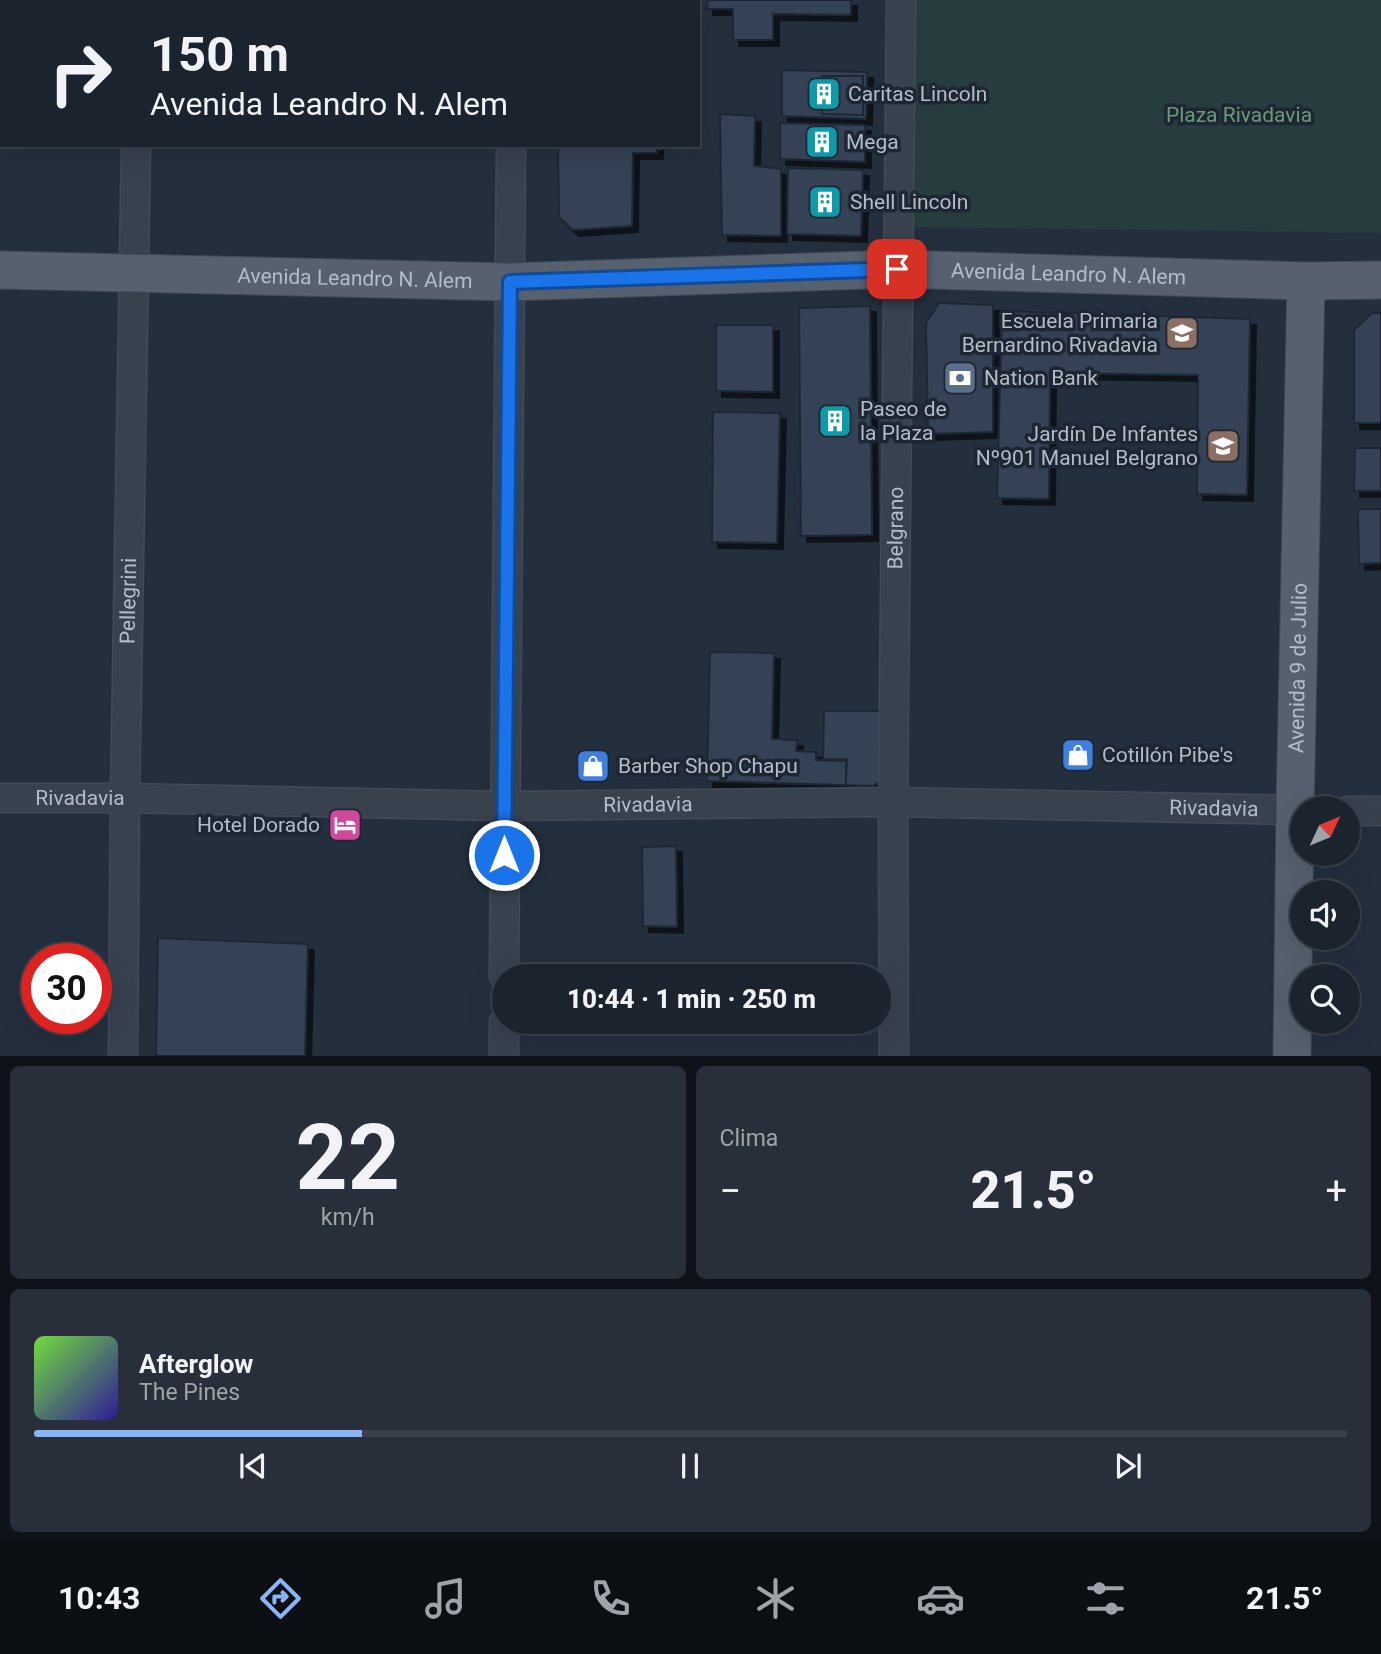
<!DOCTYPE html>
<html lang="es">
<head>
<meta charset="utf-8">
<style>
  body { margin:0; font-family:Roboto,sans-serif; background:#282f3a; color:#f1f3f6; height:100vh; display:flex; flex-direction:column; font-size:26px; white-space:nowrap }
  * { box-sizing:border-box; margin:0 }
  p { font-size:23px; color:#a0a4aa }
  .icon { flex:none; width:38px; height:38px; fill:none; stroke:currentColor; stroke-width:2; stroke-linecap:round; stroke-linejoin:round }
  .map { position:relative; height:1056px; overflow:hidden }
  .side { display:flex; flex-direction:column; gap:10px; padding:10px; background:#0f1319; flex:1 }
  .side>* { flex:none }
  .guide { position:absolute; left:0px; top:0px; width:700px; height:147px; box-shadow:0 7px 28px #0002,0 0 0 2px #39404a; background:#1b232e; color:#f1f3f6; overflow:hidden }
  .needle { width:46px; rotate:46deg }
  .tools { position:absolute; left:1290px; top:796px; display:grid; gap:14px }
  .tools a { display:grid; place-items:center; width:70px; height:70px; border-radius:50%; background:#1b232e; box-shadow:0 7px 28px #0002,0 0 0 2px #39404a; font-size:35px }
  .speed { position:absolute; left:21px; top:943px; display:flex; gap:14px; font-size:35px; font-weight:700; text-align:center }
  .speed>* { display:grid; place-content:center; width:91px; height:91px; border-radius:50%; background:#1b232e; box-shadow:0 7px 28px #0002,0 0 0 2px #39404a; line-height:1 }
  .speed .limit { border:10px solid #d22; background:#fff; color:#111 }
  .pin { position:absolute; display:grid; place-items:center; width:60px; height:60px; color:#fff; margin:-30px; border-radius:14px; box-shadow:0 4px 10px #0006 }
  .me { position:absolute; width:77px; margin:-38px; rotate:0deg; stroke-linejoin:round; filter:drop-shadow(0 0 5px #0008) }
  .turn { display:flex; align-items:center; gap:24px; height:147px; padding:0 35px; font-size:32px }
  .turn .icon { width:91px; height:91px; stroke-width:2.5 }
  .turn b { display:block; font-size:49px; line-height:60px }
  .big { font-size:52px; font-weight:800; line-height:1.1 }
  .side .card { flex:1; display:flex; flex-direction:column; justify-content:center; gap:10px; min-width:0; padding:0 24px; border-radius:10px; background:#282f3a }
  .side .dial { align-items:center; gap:0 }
  .dial b { font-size:91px; line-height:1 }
  .song { display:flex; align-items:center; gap:21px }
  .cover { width:84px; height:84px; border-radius:10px; background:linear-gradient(135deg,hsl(100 70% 55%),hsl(250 70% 35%)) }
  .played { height:7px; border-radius:4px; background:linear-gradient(90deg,#8ab4f8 25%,#39404a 25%) }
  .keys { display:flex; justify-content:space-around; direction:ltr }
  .heat { display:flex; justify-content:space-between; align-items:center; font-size:38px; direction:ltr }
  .side .tiles { flex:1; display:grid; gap:10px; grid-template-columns:1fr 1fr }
  .card:last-child { grid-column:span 2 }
  .trip { position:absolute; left:492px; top:964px; width:399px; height:70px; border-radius:35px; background:#1b232e; box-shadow:0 7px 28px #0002,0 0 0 2px #39404a; font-weight:800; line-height:70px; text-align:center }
  .tab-bar { display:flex; height:112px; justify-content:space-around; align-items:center; background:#0b0e12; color:#a0a4aa }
  .tab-bar .icon { width:49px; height:49px }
  .tab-bar .current { color:#8ab4f8 }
  .tab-bar b { font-size:32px; color:#f1f3f6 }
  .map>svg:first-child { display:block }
</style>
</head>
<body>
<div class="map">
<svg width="1381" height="1056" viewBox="0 0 1381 1056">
  <defs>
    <filter id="shadow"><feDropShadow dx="6" dy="6" stdDeviation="0" flood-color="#0009"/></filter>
  </defs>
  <rect width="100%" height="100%" fill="#242f3e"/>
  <path fill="#263c3f" d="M915,0H1381V233L913,227Z"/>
  <path fill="#364354" stroke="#1f2835" stroke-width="2" filter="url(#shadow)" d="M272,0H324V2H272Z
    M429,0H480V2H428Z
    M557,0H626L557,2Z
    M708,0H851V15L773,14V40H733V9H707Z
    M782,70L867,72L866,119L782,116Z
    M822,76H863V115L822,114Z
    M720,114L755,116L754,166L781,169V236L722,235Z
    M780,123L865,125V162L780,159Z
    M558,145H657V153H633L632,226L573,230L559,217Z
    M788,168L863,170L861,236L787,234Z
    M939,303L993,305V432L928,434L926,323Z
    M870,306L872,535L801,536L799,308Z
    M1002,311L1250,319L1247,495L1197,494L1198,375L1050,373L1049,499L997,498Z
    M1372,313H1381V423H1354V330Z
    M716,325H773V392L716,391Z
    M713,412L780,413L777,543L712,542Z
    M1355,448H1381V491H1354Z
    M1358,509H1381V563L1359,564Z
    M710,652L774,653L772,739L797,740L796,751L816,752V760L846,761V785L707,781Z
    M824,711H882L881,779L874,786L846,785L847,759H823Z
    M676,846L677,927L643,926L642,847Z
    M158,938L308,944L305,1056H156Z"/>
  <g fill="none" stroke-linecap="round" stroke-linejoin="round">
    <defs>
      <g id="minor">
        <path d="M137,2V0"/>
        <path d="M511,2L512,0"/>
        <path id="s1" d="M0,798H125L504,806L893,802L1302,810"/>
        <path d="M1348,811H1381"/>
        <path d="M504,976L511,145"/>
        <path id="s2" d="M123,1056L125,798L136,145"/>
        <path d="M504,1056V1022"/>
        <path id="s3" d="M894,1056L893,802L901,0"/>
      </g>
      <g id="major">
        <path id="s4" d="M0,270L510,282L897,269L1306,281L1381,280"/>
        <path id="s5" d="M1292,1056L1295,810L1306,281"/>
      </g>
    </defs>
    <use href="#minor" stroke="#414a57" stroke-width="31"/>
    <use href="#major" stroke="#414a57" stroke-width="39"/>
    <use href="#minor" stroke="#38414e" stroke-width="28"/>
    <use href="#major" stroke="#56606e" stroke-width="37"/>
  </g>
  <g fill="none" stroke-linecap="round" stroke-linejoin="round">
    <defs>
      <path id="route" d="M504,855L510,282L897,269"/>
    </defs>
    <use href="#route" stroke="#114b97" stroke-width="18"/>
    <use href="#route" stroke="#1a73e8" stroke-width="12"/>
  </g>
  <defs>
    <symbol id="building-square" viewBox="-11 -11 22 22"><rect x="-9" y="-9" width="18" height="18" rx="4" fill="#0f9aa8" stroke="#1d2633"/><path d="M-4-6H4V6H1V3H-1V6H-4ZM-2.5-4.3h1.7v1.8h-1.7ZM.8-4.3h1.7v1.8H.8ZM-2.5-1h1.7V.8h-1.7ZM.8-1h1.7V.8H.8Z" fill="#fff"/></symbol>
    <symbol id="school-square" viewBox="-11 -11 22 22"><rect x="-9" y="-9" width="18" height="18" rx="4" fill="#8d6e63" stroke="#1d2633"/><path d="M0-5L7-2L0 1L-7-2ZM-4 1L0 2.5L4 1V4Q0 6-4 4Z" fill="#fff"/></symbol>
    <symbol id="bank-square" viewBox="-11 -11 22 22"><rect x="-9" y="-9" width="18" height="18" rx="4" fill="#5c6f8a" stroke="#1d2633"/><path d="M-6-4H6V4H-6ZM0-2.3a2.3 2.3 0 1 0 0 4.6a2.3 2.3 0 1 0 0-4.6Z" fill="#fff"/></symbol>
    <symbol id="shop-square" viewBox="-11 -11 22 22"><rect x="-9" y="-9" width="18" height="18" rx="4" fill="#3f7fe0" stroke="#1d2633"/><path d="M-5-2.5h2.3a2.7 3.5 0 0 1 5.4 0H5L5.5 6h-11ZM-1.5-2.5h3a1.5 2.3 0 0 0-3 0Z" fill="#fff"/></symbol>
    <symbol id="hotel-square" viewBox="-11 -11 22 22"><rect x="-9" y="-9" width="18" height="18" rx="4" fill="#d1479c" stroke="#1d2633"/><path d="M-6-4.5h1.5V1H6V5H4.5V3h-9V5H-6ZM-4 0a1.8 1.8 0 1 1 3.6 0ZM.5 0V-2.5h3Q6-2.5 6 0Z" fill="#fff"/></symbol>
  </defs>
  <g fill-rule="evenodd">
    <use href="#building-square" x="805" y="75" width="38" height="38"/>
    <use href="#building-square" x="803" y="123" width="38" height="38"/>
    <use href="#building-square" x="806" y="183" width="38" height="38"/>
    <use href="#school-square" x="1163" y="314" width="38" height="38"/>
    <use href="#bank-square" x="941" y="359" width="38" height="38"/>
    <use href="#building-square" x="816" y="402" width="38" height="38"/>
    <use href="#school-square" x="1204" y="427" width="38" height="38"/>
    <use href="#shop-square" x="1059" y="736" width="38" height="38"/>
    <use href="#shop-square" x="574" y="747" width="38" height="38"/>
    <use href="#hotel-square" x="326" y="806" width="38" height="38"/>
  </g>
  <g text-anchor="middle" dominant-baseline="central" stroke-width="7" stroke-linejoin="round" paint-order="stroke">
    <g font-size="21" fill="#b4bcc9" stroke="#1d2633" text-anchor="start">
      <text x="848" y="94">Caritas Lincoln</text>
      <text x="846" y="142">Mega</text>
      <text x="850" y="202">Shell Lincoln</text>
      <text x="1158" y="321" text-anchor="end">Escuela Primaria<tspan x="1158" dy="24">Bernardino Rivadavia</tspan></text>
      <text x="984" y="378">Nation Bank</text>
      <text x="860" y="409">Paseo de<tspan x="860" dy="24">la Plaza</tspan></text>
      <text x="1198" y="434" text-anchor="end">Jardín De Infantes<tspan x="1198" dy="24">Nº901 Manuel Belgrano</tspan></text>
      <text x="1102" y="755">Cotillón Pibe's</text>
      <text x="618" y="766">Barber Shop Chapu</text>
      <text x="320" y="825" text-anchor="end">Hotel Dorado</text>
    </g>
    <g font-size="21" fill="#6b9a76" stroke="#1d2633">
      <text x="1239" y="115">Plaza Rivadavia</text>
    </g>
    <g font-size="21" fill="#b4bcc9" stroke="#1d2633">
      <text stroke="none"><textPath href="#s4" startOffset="1069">Avenida Leandro N. Alem</textPath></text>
      <text stroke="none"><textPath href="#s4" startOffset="355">Avenida Leandro N. Alem</textPath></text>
      <text stroke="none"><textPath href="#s3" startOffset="528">Belgrano</textPath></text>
      <text stroke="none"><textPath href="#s2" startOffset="455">Pellegrini</textPath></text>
      <text stroke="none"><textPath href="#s5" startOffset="388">Avenida 9 de Julio</textPath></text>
      <text stroke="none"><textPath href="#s1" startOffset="80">Rivadavia</textPath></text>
      <text stroke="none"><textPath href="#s1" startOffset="648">Rivadavia</textPath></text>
      <text stroke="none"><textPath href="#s1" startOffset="1214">Rivadavia</textPath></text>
    </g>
  </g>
</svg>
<div class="tools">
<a><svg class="needle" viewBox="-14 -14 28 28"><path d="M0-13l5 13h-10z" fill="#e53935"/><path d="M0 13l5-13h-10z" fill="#a0a4aa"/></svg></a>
<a><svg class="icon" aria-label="sound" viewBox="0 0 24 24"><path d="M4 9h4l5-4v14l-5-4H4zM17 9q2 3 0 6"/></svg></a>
<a><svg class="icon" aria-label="search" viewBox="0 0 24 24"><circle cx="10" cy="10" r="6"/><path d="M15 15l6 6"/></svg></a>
</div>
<div class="speed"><div class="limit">30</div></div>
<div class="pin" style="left:897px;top:269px;background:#d93025"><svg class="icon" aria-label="arrive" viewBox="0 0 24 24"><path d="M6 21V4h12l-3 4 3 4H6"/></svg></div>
<svg class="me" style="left:504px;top:855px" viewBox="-20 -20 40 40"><circle r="17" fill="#1a73e8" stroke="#fff" stroke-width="3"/><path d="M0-11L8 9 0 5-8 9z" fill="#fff"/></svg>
<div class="trip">10:44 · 1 min · 250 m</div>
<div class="guide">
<div class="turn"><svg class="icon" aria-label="right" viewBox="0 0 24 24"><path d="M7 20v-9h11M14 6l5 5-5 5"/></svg><div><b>150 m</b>Avenida Leandro N. Alem</div></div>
</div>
</div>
<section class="side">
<div class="tiles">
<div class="card dial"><b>22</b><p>km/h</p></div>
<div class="card"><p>Clima</p>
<div class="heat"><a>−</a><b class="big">21.5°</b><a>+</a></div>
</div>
<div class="card">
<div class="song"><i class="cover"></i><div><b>Afterglow</b><p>The Pines</p></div></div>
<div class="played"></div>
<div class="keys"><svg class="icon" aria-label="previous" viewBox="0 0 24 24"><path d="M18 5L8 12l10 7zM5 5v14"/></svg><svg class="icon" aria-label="pause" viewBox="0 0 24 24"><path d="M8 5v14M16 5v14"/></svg><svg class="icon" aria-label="next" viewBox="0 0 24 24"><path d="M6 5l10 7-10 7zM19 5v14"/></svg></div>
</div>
</div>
</section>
<nav class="tab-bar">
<b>10:43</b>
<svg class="icon current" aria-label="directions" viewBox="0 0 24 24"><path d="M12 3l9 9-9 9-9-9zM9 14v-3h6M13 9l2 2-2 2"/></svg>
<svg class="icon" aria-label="music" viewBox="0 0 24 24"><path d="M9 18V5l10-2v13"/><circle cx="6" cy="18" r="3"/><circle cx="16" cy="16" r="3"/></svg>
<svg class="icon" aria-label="phone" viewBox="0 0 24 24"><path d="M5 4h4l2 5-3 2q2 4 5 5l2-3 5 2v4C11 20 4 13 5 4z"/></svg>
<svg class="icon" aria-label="climate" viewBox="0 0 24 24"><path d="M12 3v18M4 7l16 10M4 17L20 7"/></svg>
<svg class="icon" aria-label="car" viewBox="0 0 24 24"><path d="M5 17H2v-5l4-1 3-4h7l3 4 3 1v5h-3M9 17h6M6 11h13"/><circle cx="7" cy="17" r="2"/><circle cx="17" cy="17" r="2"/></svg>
<svg class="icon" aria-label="filters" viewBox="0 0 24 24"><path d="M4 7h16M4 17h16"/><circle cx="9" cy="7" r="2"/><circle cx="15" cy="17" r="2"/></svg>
<b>21.5°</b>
</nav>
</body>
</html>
